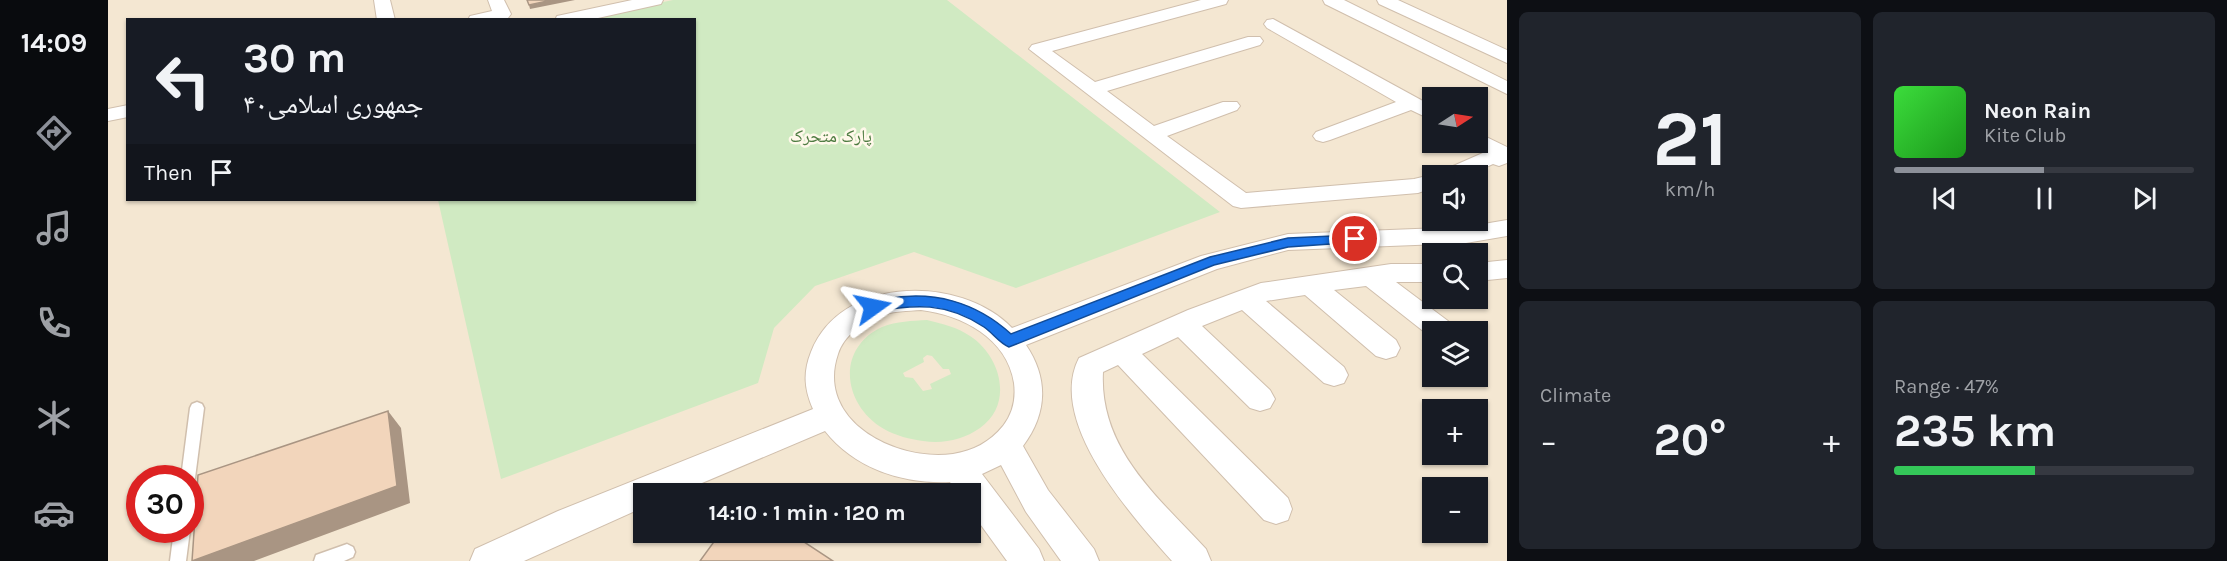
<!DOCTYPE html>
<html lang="en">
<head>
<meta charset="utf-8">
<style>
  body { margin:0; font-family:Karla,"Noto Naskh Arabic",sans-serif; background:#20242c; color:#f1f3f6; height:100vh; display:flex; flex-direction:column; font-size:22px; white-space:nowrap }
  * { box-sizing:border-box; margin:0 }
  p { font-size:20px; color:#9ea1a6 }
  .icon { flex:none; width:33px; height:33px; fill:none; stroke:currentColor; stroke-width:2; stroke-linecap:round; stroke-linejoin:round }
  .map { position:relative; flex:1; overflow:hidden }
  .drawer { display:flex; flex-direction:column; gap:12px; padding:12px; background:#0d0f14; width:720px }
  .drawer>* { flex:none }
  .guide { position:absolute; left:18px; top:18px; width:570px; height:183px; border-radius:0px; box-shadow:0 2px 4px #0004; background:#171b24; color:#f1f3f6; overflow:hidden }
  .needle { width:39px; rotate:78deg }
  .tools { position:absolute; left:1314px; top:87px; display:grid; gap:12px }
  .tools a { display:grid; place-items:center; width:66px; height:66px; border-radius:0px; background:#171b24; box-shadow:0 2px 4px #0004; font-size:30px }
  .speed { position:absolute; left:18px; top:465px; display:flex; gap:12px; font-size:30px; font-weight:700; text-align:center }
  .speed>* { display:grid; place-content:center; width:78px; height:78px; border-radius:50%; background:#171b24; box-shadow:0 2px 4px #0004; line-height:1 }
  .speed .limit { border:9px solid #d22; background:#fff; color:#111 }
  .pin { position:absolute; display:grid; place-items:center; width:51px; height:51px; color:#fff; margin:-26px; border:3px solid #fff; border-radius:50%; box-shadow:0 2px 6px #0007 }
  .me { position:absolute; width:66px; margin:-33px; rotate:78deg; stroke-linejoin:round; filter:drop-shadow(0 0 4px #0008) }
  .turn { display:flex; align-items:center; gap:21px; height:126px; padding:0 18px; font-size:27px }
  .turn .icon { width:78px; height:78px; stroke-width:2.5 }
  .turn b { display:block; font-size:42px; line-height:51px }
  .then { display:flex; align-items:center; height:57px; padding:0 18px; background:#0003; gap:12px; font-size:22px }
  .big { font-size:45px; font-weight:700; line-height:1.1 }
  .drawer .widget { flex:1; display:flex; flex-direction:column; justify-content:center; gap:9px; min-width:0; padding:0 21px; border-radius:9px; background:#20242c }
  .drawer .dial { align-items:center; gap:0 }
  .dial b { font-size:78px; line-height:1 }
  .song { display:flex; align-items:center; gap:18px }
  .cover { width:72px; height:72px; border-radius:9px; background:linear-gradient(135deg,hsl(120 70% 55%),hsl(120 70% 35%)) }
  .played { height:6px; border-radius:3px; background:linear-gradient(90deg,#8c9099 50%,#363941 50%) }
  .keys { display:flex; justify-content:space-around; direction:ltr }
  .heat { display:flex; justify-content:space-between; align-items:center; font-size:33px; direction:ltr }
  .charge { height:9px; border-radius:4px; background:linear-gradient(90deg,#34c759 47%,#363941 0) }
  .drawer .tiles { flex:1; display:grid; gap:12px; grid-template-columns:repeat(2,1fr) }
  .trip { position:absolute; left:525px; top:483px; width:348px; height:60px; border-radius:0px; background:#171b24; box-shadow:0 2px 4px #0004; font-weight:700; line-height:60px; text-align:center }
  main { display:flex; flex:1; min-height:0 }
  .dock { display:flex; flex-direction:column; width:108px; justify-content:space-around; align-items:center; background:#090b0e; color:#9ea1a6 }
  .dock .icon { width:42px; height:42px }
  .dock .selected { color:#8c9099 }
  .dock b { font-size:27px; color:#f1f3f6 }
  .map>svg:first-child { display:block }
</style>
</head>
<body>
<main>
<nav class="dock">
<b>14:09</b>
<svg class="icon selected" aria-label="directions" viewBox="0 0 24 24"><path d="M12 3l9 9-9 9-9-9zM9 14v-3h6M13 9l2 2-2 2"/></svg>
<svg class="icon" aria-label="music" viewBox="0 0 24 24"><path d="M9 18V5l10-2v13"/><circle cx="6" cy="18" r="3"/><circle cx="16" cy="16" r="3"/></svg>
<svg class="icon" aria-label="phone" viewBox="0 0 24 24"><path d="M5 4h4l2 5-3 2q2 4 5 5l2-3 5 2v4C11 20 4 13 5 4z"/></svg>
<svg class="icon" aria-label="climate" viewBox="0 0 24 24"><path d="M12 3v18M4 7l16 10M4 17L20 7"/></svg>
<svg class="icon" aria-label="car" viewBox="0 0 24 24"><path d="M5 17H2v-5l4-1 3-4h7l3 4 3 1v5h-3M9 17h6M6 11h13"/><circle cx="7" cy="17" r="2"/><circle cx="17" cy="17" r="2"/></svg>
</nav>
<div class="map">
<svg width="1399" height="561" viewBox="0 0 1399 561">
  <rect width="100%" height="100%" fill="#fcf4e4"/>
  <path fill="#f4e7d2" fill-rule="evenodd" d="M0,0H1399V561H0ZM20,20H586V200H20ZM1324,98H1370V142H1324ZM1324,176H1370V220H1324ZM1324,254H1370V298H1324ZM1324,332H1370V376H1324ZM1324,410H1370V454H1324ZM32,478H82V530H32ZM1324,488H1370V532H1324ZM536,494H862V532H536Z"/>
  <path fill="#d0eac2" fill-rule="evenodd" d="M565,0H839L1112,212L908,288L806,252L707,286L666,328L650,383L393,479L330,200H586V20L473,19Z
    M819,320C835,324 849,327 862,336C893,356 906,404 872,428C855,440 835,444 815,441C802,439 788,436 776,429C735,405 727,349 774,327C789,321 804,321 819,320ZM819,355L824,356L835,369H841L843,374L822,384L824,389L815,391L805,378L797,377L795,373L816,362L815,358Z"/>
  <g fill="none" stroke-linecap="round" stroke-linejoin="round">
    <defs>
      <path id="lane" d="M89,402L94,404L96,408L87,478L82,484V478H73L82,408L84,404Z
        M66,530H82L78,561H62Z
        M239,544L245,547L247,552L245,557L236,561H206L208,555Z"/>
      <path id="street" d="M266,0H282L287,20H269Z
        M380,0H396L403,14L400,18L360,20L362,16L384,11Z
        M524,0H555L553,4L481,20H447L449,16Z
        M1093,0H1120L1118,4L944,51L987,82L1140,37H1152L1155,41L1152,45L999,91L1046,126L1115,102H1129L1132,106L1129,110L1059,136L1138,193L1306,179L1327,174L1377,152L1362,142H1370V133L1399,147V163L1391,166L1385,164L1358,176H1324V188L1310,193L1133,208L1125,206L921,49L924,45Z
        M1215,0H1236L1399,81V94L1217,4Z
        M1269,0H1290L1399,50V63L1271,4Z
        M1165,19L1324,106V120L1303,110L1222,140L1215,142L1208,140L1205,136L1208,132L1288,102L1159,28L1156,24L1159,20Z
        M20,105V117L0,121V109Z
        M1399,220V236L1358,243L1180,250L1109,269L918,345C941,379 939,414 915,446L940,490L986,549L991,561H953L918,512L893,465L874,474L931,549L936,561H899L862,510V494H850L842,482C795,484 747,469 717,431L568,494H536V507L416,561H362L367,549L450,511L705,409C696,389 695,372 703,352C733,275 853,275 904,328L1093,256L1180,234L1358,227ZM813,310C854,315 899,338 906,383C908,399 905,413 895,426C882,442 865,451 845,454C788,462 707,421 730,354C736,335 755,322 773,315C785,311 800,311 813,310Z
        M1399,260V278L1370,281V263Z
        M1283,264H1324V282H1288L1344,324L1347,332H1324V338L1258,286L1226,290L1288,340L1292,348L1288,356L1278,359L1268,356L1197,295L1158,301L1236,367L1240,375L1236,383L1226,386L1216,383L1134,310L1094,326L1162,390L1167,399L1162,408L1152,411L1142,408L1070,337L1034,354L1180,498L1184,509L1180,520L1168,524L1156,520L1010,365L995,372C991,449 1050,497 1098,549L1103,561H1064C1025,517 938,422 971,358L1080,310L1153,283Z"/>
    </defs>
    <use href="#lane" stroke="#d0bfad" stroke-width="3"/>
    <use href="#street" stroke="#d0bfad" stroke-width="2"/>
    <use href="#lane" fill="#fff" fill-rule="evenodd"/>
    <use href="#street" fill="#fff" fill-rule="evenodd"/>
  </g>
  <path fill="#a99583" d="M444,0H467L422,9L421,5Z
    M280,411L293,428L302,503L146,561H84Z"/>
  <path fill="#f2d5bb" stroke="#a99583" stroke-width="1.5" d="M419,0H444L421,5Z
    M280,411L289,486L84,561L90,475Z
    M613,532H681L725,561H592Z"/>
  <path fill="#1a73e8" stroke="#114b97" stroke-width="1.5" d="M1247,235L1251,236L1253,239L1251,242L1180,247L1106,265L901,347C891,343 885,333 876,327C838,302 807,304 765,312L758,307C762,300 771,300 778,299C825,290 868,302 903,334L1102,257L1180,238Z"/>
  <g text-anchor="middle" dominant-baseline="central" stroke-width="5" stroke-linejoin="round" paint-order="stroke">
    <g font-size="18" fill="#4e7b41" stroke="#fff8ea">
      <text x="723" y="136">پارک متحرک</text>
    </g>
  </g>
</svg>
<div class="tools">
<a><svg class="needle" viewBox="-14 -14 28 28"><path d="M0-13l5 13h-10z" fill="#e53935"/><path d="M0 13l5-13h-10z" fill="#9ea1a6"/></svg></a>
<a><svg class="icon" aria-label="sound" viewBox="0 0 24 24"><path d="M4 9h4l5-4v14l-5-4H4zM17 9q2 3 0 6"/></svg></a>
<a><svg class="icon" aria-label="search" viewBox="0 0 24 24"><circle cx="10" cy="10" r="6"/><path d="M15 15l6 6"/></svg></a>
<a><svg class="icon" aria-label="layers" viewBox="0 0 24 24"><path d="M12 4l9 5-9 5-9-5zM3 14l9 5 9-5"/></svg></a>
<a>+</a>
<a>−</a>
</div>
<div class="speed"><div class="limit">30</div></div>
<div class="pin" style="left:1247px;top:239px;background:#d93025"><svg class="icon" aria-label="arrive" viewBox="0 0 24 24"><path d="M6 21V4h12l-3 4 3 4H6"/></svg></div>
<svg class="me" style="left:765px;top:307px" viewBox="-20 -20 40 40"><path d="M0-17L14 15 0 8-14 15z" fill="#1a73e8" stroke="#fff" stroke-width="4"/></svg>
<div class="trip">14:10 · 1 min · 120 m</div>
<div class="guide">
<div class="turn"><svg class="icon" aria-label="left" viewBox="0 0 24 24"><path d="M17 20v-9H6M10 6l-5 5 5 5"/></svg><div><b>30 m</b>جمهوری اسلامی۴۰</div></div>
<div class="then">Then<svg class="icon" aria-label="arrive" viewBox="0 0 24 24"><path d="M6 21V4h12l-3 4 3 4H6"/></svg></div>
</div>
</div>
<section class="drawer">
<div class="tiles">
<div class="widget dial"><b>21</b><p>km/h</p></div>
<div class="widget">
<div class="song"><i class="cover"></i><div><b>Neon Rain</b><p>Kite Club</p></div></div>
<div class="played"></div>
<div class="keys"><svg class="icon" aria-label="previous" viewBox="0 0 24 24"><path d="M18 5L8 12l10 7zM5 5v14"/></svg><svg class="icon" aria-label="pause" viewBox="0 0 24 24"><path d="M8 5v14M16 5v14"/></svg><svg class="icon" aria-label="next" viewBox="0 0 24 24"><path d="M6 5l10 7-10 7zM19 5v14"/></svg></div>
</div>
<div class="widget"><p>Climate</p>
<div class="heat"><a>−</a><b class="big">20°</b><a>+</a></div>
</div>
<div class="widget"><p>Range · 47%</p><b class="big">235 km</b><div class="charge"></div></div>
</div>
</section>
</main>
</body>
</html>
